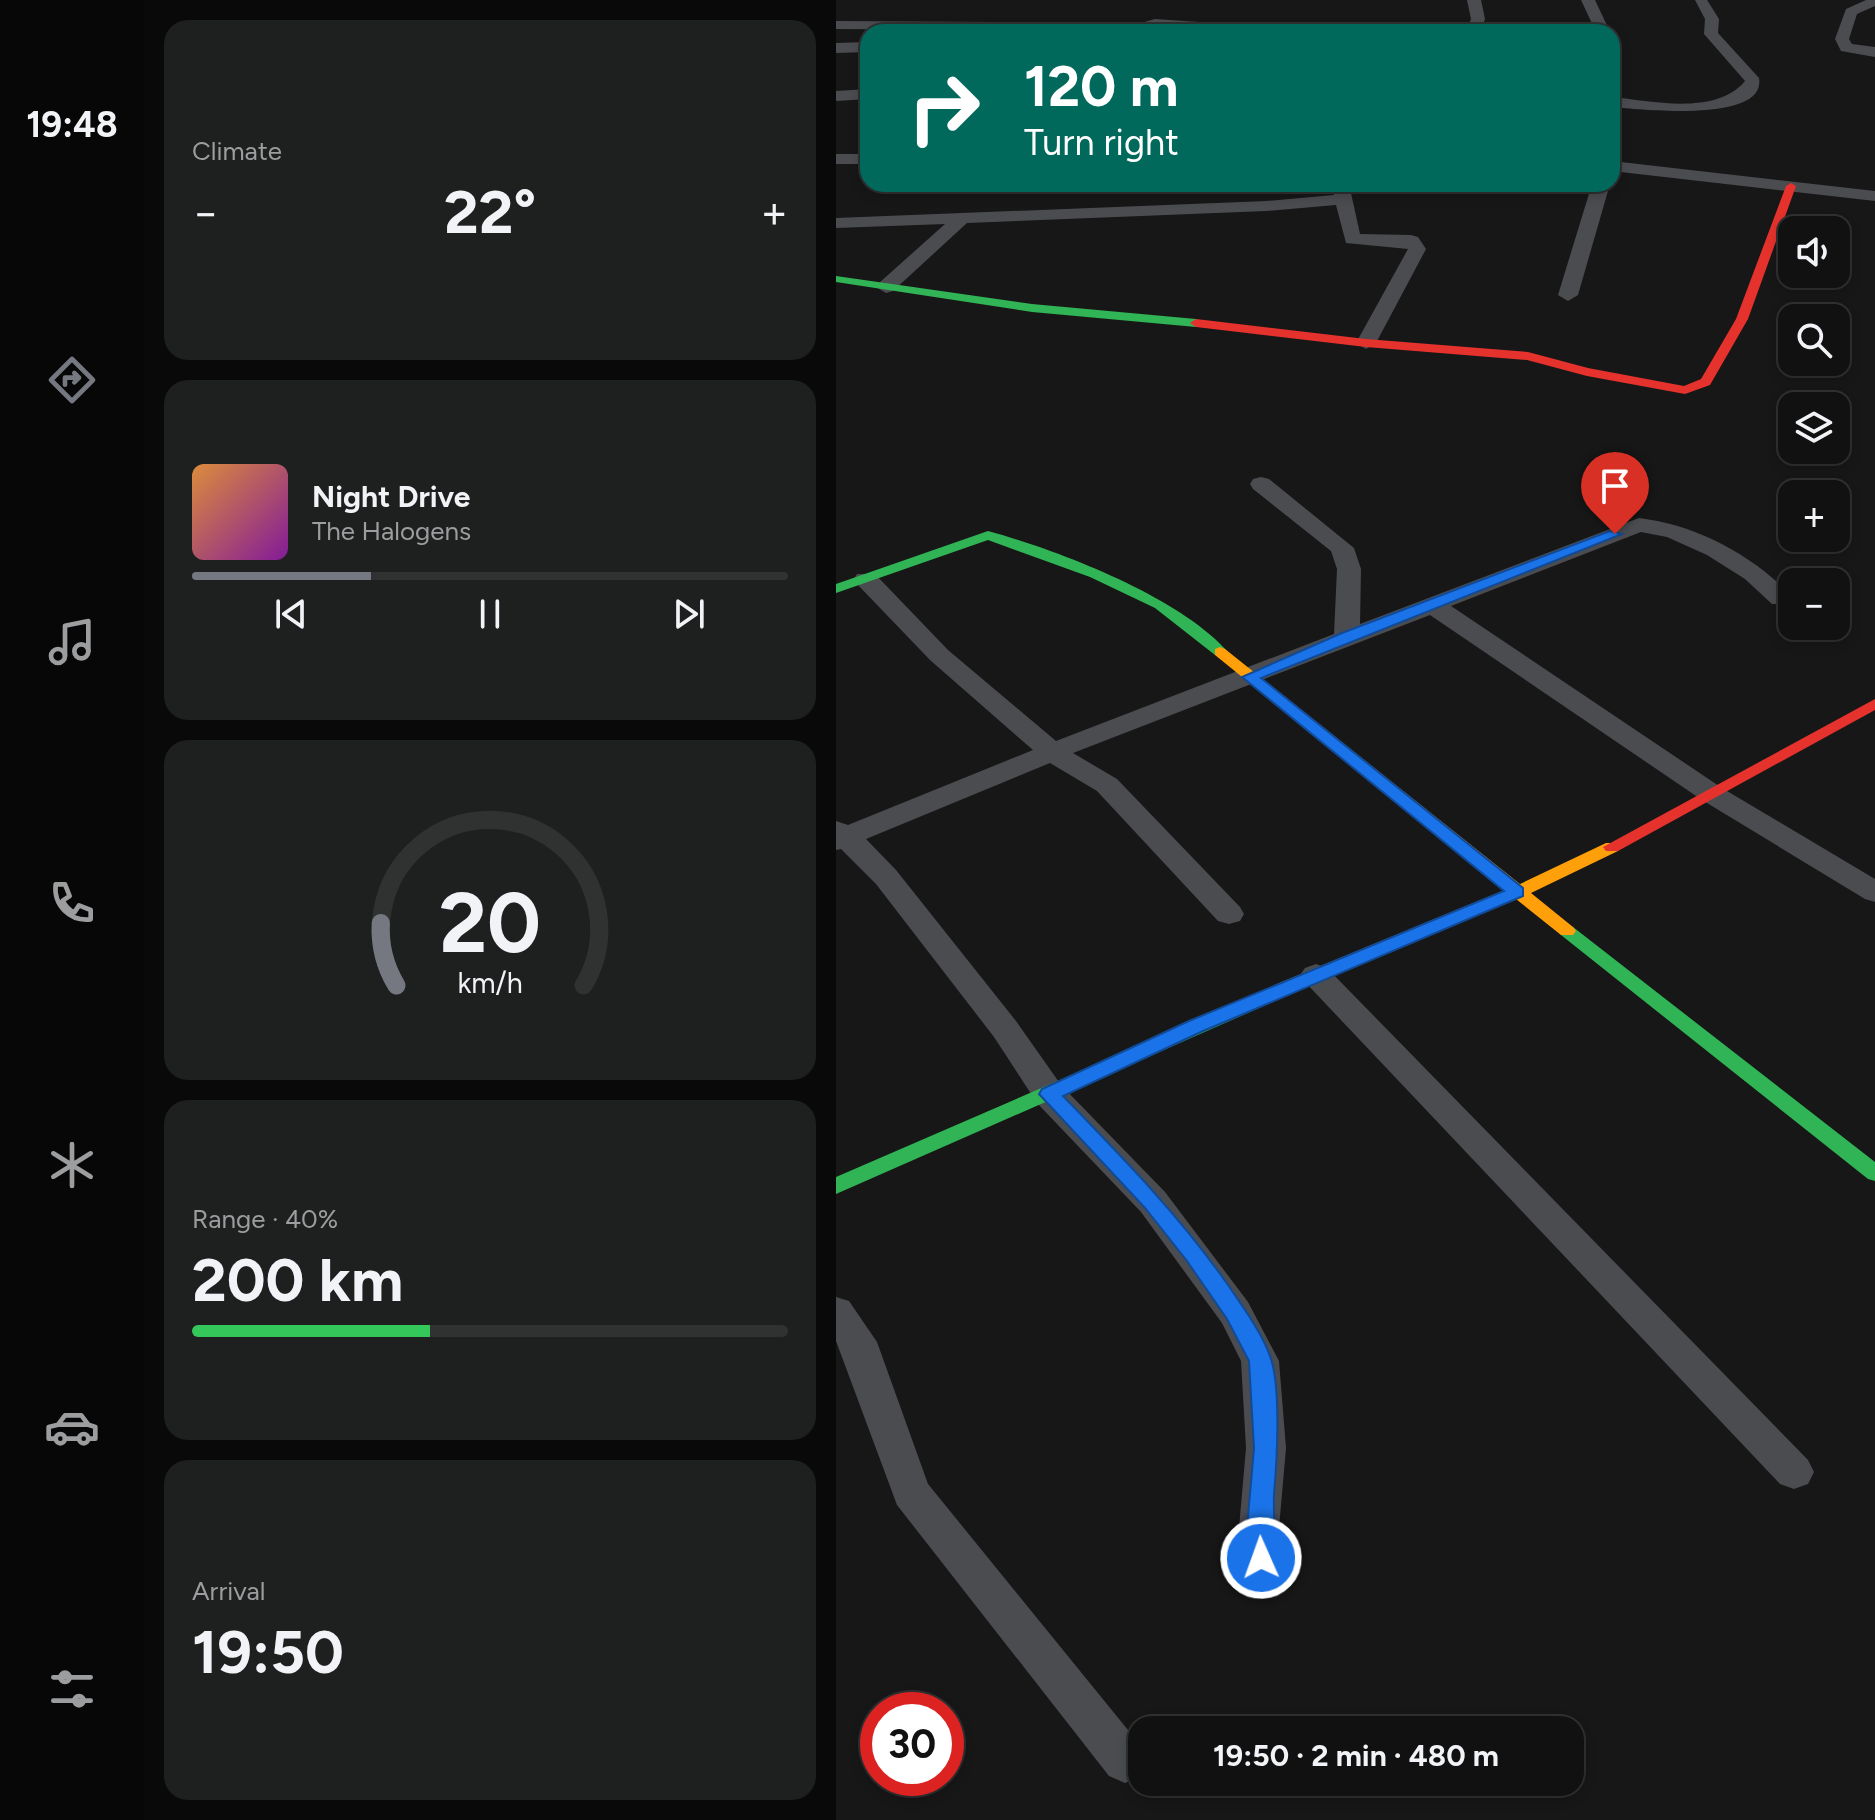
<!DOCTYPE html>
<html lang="en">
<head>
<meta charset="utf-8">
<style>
  body { margin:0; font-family:Figtree,sans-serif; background:#1e1f1f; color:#f1f3f6; height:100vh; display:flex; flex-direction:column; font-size:30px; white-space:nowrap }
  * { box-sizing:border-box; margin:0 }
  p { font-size:26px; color:#9c9d9f }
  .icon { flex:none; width:44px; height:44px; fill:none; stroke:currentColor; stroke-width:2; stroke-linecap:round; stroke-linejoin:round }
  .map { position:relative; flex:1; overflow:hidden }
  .sheet { display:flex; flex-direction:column; gap:20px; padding:20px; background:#090909; width:692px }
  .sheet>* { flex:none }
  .guide { position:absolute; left:24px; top:24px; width:760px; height:168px; border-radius:24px; box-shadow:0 4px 12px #0003,0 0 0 2px #303131; background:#00695c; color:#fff; overflow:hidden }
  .tools { position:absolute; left:942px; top:216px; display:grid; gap:16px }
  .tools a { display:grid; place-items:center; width:72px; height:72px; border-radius:16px; background:#111; box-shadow:0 4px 12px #0003,0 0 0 2px #303131; font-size:40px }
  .speed { position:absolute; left:24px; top:1692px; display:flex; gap:16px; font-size:40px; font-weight:700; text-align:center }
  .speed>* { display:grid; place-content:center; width:104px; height:104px; border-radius:50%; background:#111; box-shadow:0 4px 12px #0003,0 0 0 2px #303131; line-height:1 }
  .speed .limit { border:12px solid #d22; background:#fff; color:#111 }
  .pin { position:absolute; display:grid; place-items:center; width:68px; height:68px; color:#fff; margin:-82px -34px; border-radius:50% 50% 50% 0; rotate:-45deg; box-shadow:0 0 8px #0007 }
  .pin .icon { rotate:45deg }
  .me { position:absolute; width:88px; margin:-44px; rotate:358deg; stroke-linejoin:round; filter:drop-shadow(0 0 6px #0008) }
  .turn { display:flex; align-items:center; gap:28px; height:168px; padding:0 32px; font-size:36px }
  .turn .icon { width:104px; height:104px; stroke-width:2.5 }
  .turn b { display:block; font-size:56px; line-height:68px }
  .big { font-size:60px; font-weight:700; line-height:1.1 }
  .sheet .widget { flex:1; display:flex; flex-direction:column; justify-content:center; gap:12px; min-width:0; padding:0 28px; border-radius:24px; background:#1e1f1f }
  .sheet .dial { align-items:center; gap:0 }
  .dial svg { height:208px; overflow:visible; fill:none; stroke:#303131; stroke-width:7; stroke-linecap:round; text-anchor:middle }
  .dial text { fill:#f1f3f6; stroke:none }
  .song { display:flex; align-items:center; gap:24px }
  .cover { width:96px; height:96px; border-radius:12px; background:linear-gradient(135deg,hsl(30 70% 55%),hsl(290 70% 35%)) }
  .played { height:8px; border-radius:4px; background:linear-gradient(90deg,#757880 30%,#303131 30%) }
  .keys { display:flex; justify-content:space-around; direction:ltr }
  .heat { display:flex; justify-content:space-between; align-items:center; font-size:44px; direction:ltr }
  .charge { height:12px; border-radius:6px; background:linear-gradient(90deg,#34c759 40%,#303131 0) }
  .trip { position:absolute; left:292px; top:1716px; width:456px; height:80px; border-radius:24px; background:#111; box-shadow:0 4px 12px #0003,0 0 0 2px #303131; font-weight:700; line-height:80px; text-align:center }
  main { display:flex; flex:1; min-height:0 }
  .dock { display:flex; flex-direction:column; width:144px; justify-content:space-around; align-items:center; background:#070707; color:#9c9d9f }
  .dock .icon { width:56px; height:56px }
  .dock .on { color:#757880 }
  .dock b { font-size:36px; color:#f1f3f6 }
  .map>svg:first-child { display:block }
</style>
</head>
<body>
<main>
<nav class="dock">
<b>19:48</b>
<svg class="icon on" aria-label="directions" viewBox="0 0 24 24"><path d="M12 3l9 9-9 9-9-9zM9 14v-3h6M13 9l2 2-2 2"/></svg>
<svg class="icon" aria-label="music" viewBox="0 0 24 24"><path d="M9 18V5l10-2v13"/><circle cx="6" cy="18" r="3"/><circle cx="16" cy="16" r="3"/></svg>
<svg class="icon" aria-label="phone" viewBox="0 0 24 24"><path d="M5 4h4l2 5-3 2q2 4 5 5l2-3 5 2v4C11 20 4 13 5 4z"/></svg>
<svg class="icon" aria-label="climate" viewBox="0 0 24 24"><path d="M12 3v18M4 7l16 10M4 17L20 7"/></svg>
<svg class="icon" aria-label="car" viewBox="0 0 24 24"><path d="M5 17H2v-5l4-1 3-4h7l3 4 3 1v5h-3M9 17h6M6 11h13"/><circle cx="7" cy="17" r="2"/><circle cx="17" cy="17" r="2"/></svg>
<svg class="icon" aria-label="filters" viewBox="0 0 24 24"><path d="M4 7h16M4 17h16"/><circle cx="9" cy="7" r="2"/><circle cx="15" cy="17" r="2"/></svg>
</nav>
<section class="sheet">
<div class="widget"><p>Climate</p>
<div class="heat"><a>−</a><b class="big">22°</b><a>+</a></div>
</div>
<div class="widget">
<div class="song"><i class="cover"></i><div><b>Night Drive</b><p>The Halogens</p></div></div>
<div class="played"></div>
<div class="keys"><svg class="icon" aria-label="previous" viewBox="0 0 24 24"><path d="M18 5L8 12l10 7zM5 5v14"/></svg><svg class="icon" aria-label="pause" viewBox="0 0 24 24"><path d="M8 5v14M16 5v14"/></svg><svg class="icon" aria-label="next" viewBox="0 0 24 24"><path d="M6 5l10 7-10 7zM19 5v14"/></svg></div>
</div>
<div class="widget dial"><svg viewBox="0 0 100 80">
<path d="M14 69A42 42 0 1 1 86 69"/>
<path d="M14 69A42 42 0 0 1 8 45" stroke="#757880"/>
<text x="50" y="56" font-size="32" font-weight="700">20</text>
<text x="50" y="72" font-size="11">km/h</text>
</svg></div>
<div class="widget"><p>Range · 40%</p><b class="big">200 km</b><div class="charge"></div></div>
<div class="widget"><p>Arrival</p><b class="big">19:50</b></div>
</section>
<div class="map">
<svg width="1039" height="1820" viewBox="0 0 1039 1820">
  <rect width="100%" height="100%" fill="#171717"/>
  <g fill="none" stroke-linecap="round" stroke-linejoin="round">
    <path fill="#4b4c50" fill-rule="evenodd" d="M631,0H645L649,19L644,32H630L635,19Z
      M745,0H759L774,32H760Z
      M859,0H871L883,19L882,33L923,78C931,124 800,109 776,107V97C815,101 880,116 909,81L868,34L869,19Z
      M1030,0H1039V6L1021,14L1013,39L1016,44L1039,47V57L1005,51L999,39L1010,9Z
      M319,19L450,28L457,32L319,27L274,32Z
      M0,21L159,22L166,26L159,30L0,29Z
      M32,42V52L0,53V43Z
      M32,89V99L0,101V91Z
      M0,154H32V164H0Z
      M776,161L1039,191V201L776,171Z
      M495,184H513L524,234L575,235L582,237L590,249L540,343L530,349L520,343L572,249L510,243L500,205L430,211L131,223L57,291L50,293L40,287L43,283L109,224L0,228V218L430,201L498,195Z
      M756,184H774L742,295L732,301L722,295Z
      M425,477L433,479L518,548L525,569L524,624L803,518C860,525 913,553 954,594V604H936L909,579L871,555L831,537L805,532L615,606L886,788L1039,879V902L1029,899L866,800L594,615L237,753L281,779L404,907L408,914L404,921L393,924L382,921L261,791L214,763L30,839L60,870L180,1021L225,1085L329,1192L412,1302L443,1361L450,1448L443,1528L446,1558L440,1571L425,1577L410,1571L404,1558L403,1528L410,1448L405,1361L386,1323L305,1212L201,1103L158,1037L40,884L5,849L0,850V821L12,825L197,750L94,660L21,584L18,579L21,574H39L112,650L220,741L498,634L501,569L495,551L417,489L414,484L417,479Z
      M480,964L491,968L972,1460L978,1472L972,1484L958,1489L944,1484L469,982L464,975L469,968Z
      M0,1297L13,1301L41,1342L92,1484L305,1746V1776L289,1783L273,1776L61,1505L0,1341Z"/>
    <path fill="#30b455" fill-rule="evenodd" d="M0,276L196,304L360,319L366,323L360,327L196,312L0,282Z
      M152,531C222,550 344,597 392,652L389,655H379L319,608L254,577L152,540L0,593V584Z
      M731,925L737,927L1039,1162V1181L1032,1179L725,935L722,931L725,927Z
      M448,983L457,989L455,994L0,1194V1177Z"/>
    <path fill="#ff9f0a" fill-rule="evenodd" d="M384,647L389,649L684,884L770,843H782L785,847L782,851L695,893L737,927L740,931L737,935H725L680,899L455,994H441L439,989L441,984L669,890L379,655V649Z"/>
    <path fill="#e5322d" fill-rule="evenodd" d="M955,183L960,186L912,319L874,385L849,394L751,376L691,360L530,347L360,327L354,323L360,319L530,339L692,352L752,368L848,386L865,379L900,319L950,186Z
      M1039,699V710L782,851H770L767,847Z"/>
  </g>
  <path fill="#1a73e8" stroke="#114b97" stroke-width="2" d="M774,531L786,534L425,678L687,888V896L367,1031L227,1096C286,1157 344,1216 392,1285C407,1307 427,1334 435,1359C445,1390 441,1461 438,1494C437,1513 441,1551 434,1566L425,1570L417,1566L411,1528L418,1448L413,1361L391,1319L351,1261L309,1208L203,1094L206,1089L353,1021L668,891L406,677L506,633Z"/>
</svg>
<div class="tools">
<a><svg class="icon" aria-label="sound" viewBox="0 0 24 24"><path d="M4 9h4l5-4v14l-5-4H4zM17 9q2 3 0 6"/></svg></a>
<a><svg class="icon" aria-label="search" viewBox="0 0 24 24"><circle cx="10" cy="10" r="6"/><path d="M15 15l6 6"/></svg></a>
<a><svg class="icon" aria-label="layers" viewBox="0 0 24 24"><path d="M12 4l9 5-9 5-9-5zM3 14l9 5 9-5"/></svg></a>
<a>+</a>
<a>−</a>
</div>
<div class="speed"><div class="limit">30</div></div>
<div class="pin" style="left:779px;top:534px;background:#d93025"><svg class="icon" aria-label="arrive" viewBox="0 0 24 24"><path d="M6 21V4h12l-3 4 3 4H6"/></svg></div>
<svg class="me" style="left:425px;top:1558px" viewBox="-20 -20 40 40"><circle r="17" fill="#1a73e8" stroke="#fff" stroke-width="3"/><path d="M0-11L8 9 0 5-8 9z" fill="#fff"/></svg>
<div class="trip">19:50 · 2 min · 480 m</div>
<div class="guide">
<div class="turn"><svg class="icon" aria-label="right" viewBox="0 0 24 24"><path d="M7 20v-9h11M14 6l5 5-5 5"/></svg><div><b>120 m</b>Turn right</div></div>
</div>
</div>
</main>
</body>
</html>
